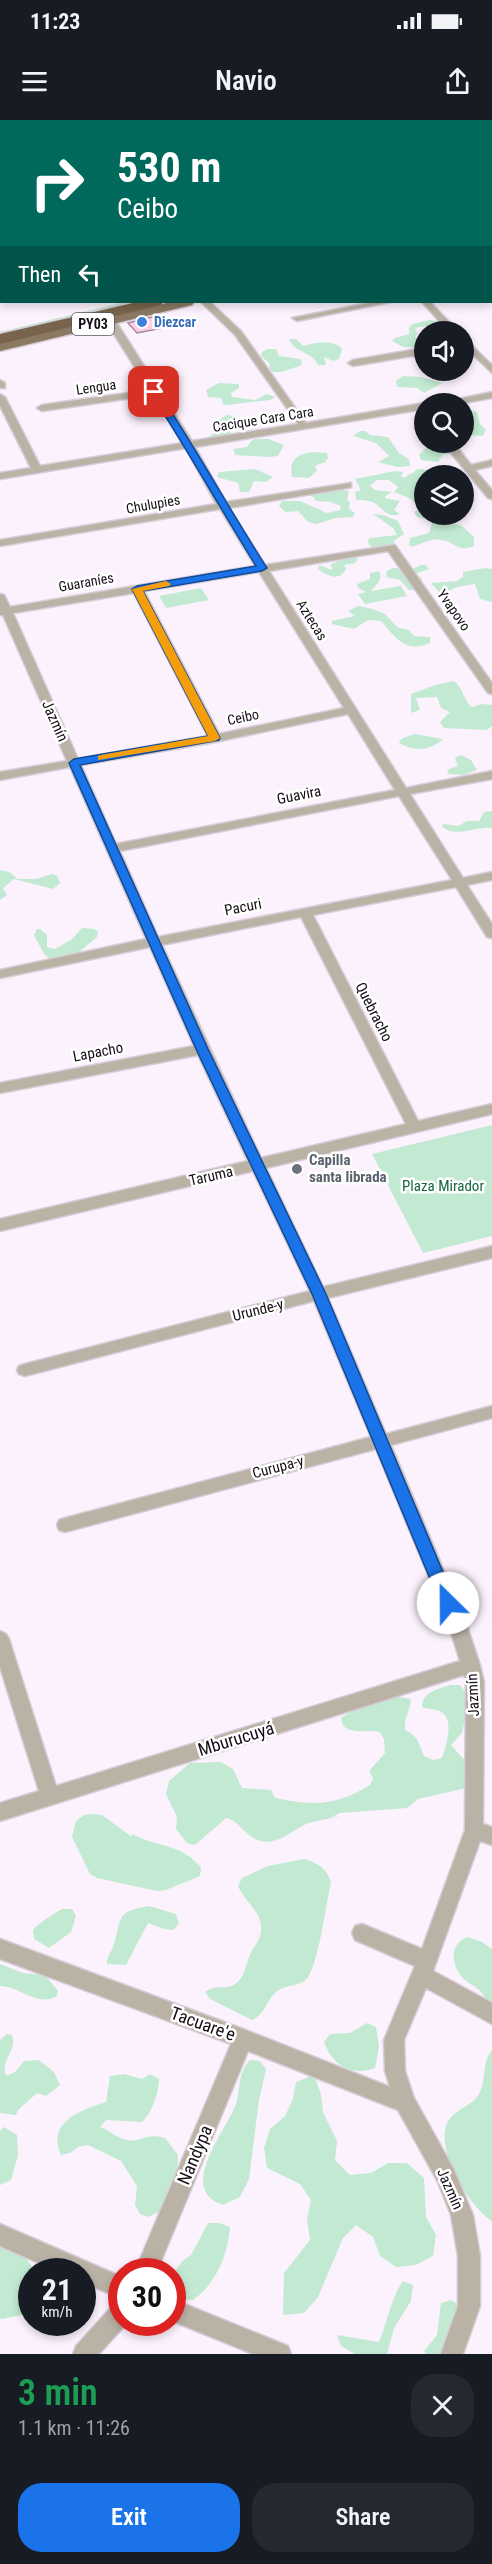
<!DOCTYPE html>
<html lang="en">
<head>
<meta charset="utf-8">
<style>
  :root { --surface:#171b24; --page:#242831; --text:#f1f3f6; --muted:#9ea1a6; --accent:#1a73e8 }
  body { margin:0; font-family:"Roboto Condensed",sans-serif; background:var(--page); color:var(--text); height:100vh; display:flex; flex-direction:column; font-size:22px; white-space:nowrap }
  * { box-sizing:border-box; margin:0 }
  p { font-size:20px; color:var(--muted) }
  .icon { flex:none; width:33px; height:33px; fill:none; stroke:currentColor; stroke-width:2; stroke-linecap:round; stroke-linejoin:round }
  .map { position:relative; height:2234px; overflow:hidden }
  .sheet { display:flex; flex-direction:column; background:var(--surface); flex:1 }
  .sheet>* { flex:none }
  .guide { position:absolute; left:0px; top:0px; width:492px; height:183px; box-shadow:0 3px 9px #0003; background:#00695c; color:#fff; overflow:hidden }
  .controls { position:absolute; left:414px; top:201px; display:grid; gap:12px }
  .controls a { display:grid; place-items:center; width:60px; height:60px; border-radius:50%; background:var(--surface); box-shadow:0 3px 9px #0003; font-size:30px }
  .speed { position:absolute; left:18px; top:2138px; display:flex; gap:12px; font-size:30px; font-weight:700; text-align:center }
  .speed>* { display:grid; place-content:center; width:78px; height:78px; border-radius:50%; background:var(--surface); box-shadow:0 3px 9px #0003; line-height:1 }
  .speed small { font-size:15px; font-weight:400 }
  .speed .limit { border:9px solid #d22; background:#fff; color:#111 }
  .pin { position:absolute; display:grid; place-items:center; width:51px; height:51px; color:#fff; margin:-26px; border-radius:12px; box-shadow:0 3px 9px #0006 }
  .me { position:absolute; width:66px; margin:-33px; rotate:337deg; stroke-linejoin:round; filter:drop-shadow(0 0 4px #0008) }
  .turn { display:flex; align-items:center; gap:21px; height:126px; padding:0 18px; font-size:27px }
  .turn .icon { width:78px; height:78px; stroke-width:2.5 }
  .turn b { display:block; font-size:42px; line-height:51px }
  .then { display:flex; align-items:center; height:57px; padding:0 18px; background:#0003; gap:12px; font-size:22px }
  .round { display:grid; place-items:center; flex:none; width:63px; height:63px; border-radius:24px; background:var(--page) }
  .headline { display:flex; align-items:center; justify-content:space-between; height:102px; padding:0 18px }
  h1 { font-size:36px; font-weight:600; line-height:45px; color:#1e9e55 }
  .cta { display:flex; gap:12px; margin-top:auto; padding:12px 18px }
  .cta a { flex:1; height:69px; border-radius:24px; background:var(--accent); color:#fff; font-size:24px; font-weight:600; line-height:69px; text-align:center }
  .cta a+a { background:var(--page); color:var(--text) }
  .status { display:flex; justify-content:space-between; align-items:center; height:42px; padding:0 30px; background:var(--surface); direction:ltr }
  .status svg { height:16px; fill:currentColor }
  header { display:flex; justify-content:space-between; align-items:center; height:78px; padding:0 18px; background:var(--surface); font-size:27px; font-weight:600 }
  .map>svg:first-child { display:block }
  .green { fill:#c2ead2 }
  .building { fill:#fecee9; stroke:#a88a9b; stroke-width:1.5 }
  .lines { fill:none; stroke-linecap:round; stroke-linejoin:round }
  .street-casing { stroke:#d7cdd8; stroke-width:3 }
  .secondary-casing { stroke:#d7cdd8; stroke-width:3 }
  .primary-casing { stroke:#d7cdd8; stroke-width:3 }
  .highway-casing { stroke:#d7cdd8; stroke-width:3 }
  .street { fill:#bbb2a6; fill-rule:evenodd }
  .secondary { fill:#9f907f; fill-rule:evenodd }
  .primary { fill:#8a7863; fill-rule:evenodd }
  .highway { fill:#78644c; fill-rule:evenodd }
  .route { fill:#1a73e8; stroke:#114b97; stroke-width:1.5 }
  .slow { fill:#f59e0b }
  .shop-dot { fill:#3f7fe0; stroke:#fff; stroke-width:2 }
  .worship-dot { fill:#6b7280; stroke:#fff; stroke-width:2 }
  .labels { text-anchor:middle; stroke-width:5; stroke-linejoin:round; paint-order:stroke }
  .far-shop-label { font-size:14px; font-weight:bold; fill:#366cbe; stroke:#fff; text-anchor:start }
  .shield { fill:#fff; stroke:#5b565c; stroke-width:1.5 }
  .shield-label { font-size:14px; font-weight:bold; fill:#150d16 }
  .far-street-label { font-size:14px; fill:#150d16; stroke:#fff }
  .street-label { font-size:15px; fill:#150d16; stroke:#fff }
  .worship-label { font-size:15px; font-weight:bold; fill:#5b616d; stroke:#fff; text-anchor:start }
  .park-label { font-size:15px; fill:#156341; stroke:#fff }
  .near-street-label { font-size:18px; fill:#150d16; stroke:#fff }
</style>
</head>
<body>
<div class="status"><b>11:23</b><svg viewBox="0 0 49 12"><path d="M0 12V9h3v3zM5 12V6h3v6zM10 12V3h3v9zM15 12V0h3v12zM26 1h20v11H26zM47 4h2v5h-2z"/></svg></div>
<header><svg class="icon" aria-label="menu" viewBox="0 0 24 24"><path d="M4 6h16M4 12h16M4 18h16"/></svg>Navio<svg class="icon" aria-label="share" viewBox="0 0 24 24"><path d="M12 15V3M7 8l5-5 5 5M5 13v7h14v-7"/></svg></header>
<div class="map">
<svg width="492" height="2234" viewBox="0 0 492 2234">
  <rect width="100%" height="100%" fill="#fcf2fd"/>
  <!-- green -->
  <path class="green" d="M124 182H143L0 216V212Z
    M430 200 442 202 448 211H439L434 206 418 207 415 210 418 213 415 217 419 222 424 223 423 228 403 227 392 221 395 218 409 214V208L412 204Z
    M289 219H296L303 226C315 223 334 219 342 229L339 239 333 241 324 237 326 245H318C312 231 294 233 289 219Z
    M267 229H276L279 236 301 239 302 245 282 252H273L269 248 270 244 261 236 262 232Z
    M403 256 421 257 442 263 424 273 417 268 397 267 396 261Z
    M219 263 239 264V268L231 273 232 277 255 280 267 274 276 277 270 280 226 285 223 284 221 278 208 277 206 270Z
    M473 291 477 292 480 304 486 310 483 316 469 315 464 310V304L471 299 465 293Z
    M227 295 236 296 243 302 242 304 231 307 230 315 210 319 207 318 218 311 216 305 220 299Z
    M360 311H365L370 315 388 317 399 333 409 339 410 346 397 347 378 342 389 336 376 323 353 316Z
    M255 319H269L284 325 278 336 269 337 235 335 233 329 247 327 251 321Z
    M431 323 457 324 461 332 442 335 438 342 421 340 419 335Z
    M314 332 327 333 328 338 325 342 315 346 317 351 309 358 292 357C289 339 297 334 314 332Z
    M255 349 273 357 266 362 254 361 249 372H240L238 363 217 357 219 352Z
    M418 349 427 350 433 353V355L424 356V371L421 375 424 378V394L437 395C445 413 448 400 462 406L474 417V426C458 433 455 422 442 420 430 418 422 424 412 427L409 425 410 418 429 413 432 403 426 399 417 397 414 392 423 387 409 378 394 372 398 367 389 360H377L370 366 375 370 392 372 385 376V378L400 381 394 390 400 394C388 398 385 391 377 385 371 380 363 380 356 380L355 372 361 370 355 359 395 351 403 352 401 356 404 358Z
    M337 369 349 371 347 380 350 382 349 389 355 393 353 397 335 398 317 404 308 402 298 391 285 392 279 386 282 381H300L327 393 340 390 341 386 330 382 316 381 313 377 306 373 312 370 326 372Z
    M373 394 383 395 398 401 404 414 395 420 393 425 372 427 369 425 368 420 370 418 397 415 393 408Z
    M350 437 358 439 355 443 344 445 346 449C339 462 327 456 318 449L319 445 332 450 331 444Z
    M421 445H426L429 449 415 454 422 458 421 466 417 470H409L400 460 386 457 387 451 393 448 412 449Z
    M485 448 492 449V482L480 479 475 464 457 467 444 474 440 473 431 463 457 461 463 457V452Z
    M379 451C384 460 375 465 371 471L401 466 407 476 365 484 358 474 366 472 358 468 357 464 370 459V453Z
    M201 468 209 480 166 488 159 476Z
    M358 486 373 489 385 494 397 507 409 510 414 516 430 517V523C406 534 395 517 381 501L368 500 354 509 332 504V501L355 496 348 491Z
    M453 561C464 567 462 579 472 587L481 584 492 585V606L487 610 444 608 440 602 450 592 441 588 437 577 416 578 420 590 411 593V574L435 565Z
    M414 614 443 619C430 631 415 632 399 623L401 619Z
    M461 635 471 640 477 650 463 655 447 654 449 649 458 646 455 638Z
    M492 691V708C473 706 457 719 441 706L444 704 458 706 467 701H479L484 692Z
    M0 750 9 752 18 759H36L52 754 57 756 60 763 53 769 14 759 3 768 7 775 0 780Z
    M82 808 94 809 98 812 97 817 79 832 53 841 44 834 34 815 37 809H40L47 815V827L55 829 71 820Z
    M492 1005V1116L423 1133 372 1034Z
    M450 1565H460L470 1577 462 1613 451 1625 469 1645 471 1667 418 1679 407 1688 340 1693 332 1697 342 1696C331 1698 320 1700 309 1703 292 1709 281 1725 261 1721 246 1718 239 1700 226 1698L195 1725 187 1723 176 1709 177 1697 166 1674 169 1661 190 1643 221 1642 233 1649 242 1668 271 1670 275 1678C313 1686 336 1686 370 1665L373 1658 369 1651 385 1633 384 1619 380 1612C365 1609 356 1615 343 1606L341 1598 362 1585 393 1576 411 1579C410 1591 404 1598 405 1610 418 1616 419 1623 424 1636L433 1640 442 1638C446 1626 455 1600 441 1592 436 1589 428 1589 422 1587 422 1572 438 1569 450 1565Z
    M94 1694 102 1695 132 1717V1714C156 1727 184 1724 201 1748L200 1756 166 1770 157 1771 97 1758 90 1754 72 1717 76 1701 84 1695Z
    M304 1739C317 1742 327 1749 331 1762 326 1785 319 1840 308 1857 301 1868 285 1863 275 1873 266 1882 265 1894 252 1900L210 1879 205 1872C217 1863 226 1871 235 1864 245 1858 245 1845 250 1835 252 1830 256 1825 259 1819 268 1795 246 1785 238 1766L242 1758 268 1746Z
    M149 1786 176 1794 179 1803 173 1810 164 1809 148 1803 126 1845 107 1844C107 1836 110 1834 113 1827 123 1799 113 1792 149 1786Z
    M62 1789H72L76 1796 71 1812 49 1828 34 1819 33 1810C39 1803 53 1794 62 1789Z
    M467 1817 482 1822 492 1829V1890C488 1883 484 1874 478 1869 475 1866 470 1864 466 1861 452 1849 447 1825 467 1817Z
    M0 1844 23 1853 45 1855 58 1871 57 1876C38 1888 19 1866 0 1866Z
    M367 1903 376 1907 379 1926 375 1948C352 1957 332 1945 324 1922L330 1914 350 1913Z
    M7 1914 12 1915C18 1930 0 1940 6 1956L15 1952 24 1941 39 1940 54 1952 60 1965 46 1976 37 1973 18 1990 16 1995 0 1993V1920Z
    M492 1930V2101C469 2087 429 2023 451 1997 458 1989 474 1984 479 1974 487 1959 481 1943 492 1930Z
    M250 1940 260 1941 266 1949 259 1980 249 2059 240 2077 223 2085C175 2070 228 2008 236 1984 241 1968 237 1954 250 1940Z
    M124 1954 142 1959 150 1954 159 1959C159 1972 152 1993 142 2002L106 2000 100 2007C109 2010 117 2018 127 2020 141 2023 145 2012 165 2018L178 2035 177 2053 169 2087 148 2097 140 2094 135 2085 137 2066 121 2041 88 2025 78 2027 70 2033 61 2035C46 2002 81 1990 106 1982L110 1956Z
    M314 1955 321 1974 323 1992 337 2021 335 2040 350 2055 371 2053 388 2043H407L424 2058 426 2097 436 2115 433 2136 416 2145 396 2147 380 2136 373 2117 356 2105 343 2118 318 2177 304 2193 283 2195 284 2153 310 2120 307 2099 311 2080 300 2064 267 2048 264 2028 270 2009 285 1996 293 1979 296 1962Z
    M4 2007 17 2015 18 2035 11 2060 0 2065V2011Z
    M208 2103H219L230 2107C228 2135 216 2164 193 2180H183L177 2172 176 2150 182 2141 191 2135Z
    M0 2128 20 2130 33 2148 49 2151H32L31 2189 22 2195 2 2199 0 2198Z
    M403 2161 413 2165 411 2181 394 2208 387 2234H355L341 2226 337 2215 379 2222C386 2205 393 2173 403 2161Z
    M451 2180 460 2186 449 2234H426L424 2231 437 2215 441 2183Z"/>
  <!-- building -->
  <path class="building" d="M152 197 163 208 137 213 128 203Z"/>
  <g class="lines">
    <defs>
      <path id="street" d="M490 164H492V170H490Z
        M201 182H210L241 211 306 303 424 283 426 284 424 289 195 327 226 382 351 363V367L347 368 229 388 265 445 395 425 492 563V574L488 573 388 431 269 451 406 668 492 651V659L410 674 463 758 492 752V760L467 765 492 804V818L487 817 456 767 313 795 418 1001 492 984V994L266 1048 323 1167 492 1126V1138L328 1178 386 1314 492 1286V1298L391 1325 466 1503 480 1545 484 1562 483 1704 492 1707V1725L480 1721 433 1851 492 1883V1904L426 1868 404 1920 405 1951 414 1978 453 2048 473 2095 480 2136V2186L463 2234H441L458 2186V2136L451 2095 438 2062 398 1990 248 1931 157 2151H135L231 1924 0 1839V1819L243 1909 390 1967 385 1951 384 1920 415 1846 355 1820 352 1813 355 1806 362 1804 422 1829 465 1710 466 1562 464 1555 0 1701V1683L39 1671 0 1547V1511L6 1514 9 1519 56 1666 460 1541 448 1503 376 1329 65 1412 59 1410 57 1405 59 1400 65 1398 371 1317 314 1181 25 1256 19 1254 17 1250 19 1246 25 1244 310 1171 253 1051 0 1111V1099L248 1041 198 935 0 973V963L194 926 150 827 0 858V850L146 819 70 647 0 660V652L67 641 3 495H0V474L4 475 10 487 255 446 220 389 0 426V420L216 384 186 328 0 359V353L31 348 0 286V274L5 277 40 346 183 323 153 275 42 291 37 288 42 285 149 270 105 200 110 197 115 200 192 321 298 304 235 215ZM259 452 344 588 219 614 144 471ZM134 473 208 616 78 639 13 493ZM348 594 395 670 116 724 81 645 215 622ZM399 676 452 760 158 817 120 731ZM301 797 406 1004 261 1038 162 825Z
        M374 182H390L297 201 292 198Z
        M422 182H430L459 212H449Z
        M464 218 492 245V253L464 226Z
        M424 228V234L353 246 348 243 353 240Z
        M0 260 5 263V268H0Z
        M492 272V278L459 284H435Z
        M442 322H453L471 345 492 340V346L475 350 492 370V379L488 378Z
        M0 2104 122 2157V2179L82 2162V2151H57L0 2126Z
        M172 2179 288 2226 291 2234H253L172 2201Z
        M122 2181V2202H128L99 2234H73L76 2226 114 2184Z"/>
      <path id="secondary" d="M420 0H435L436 2H421Z
        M490 10H492V16H490Z"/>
      <path id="primary" d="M490 83H492L490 92Z
        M490 106H492V114H490Z
        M171 182H194L192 185 0 231V223Z"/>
      <path id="highway" d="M490 90H492V98H490Z
        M137 182H163L161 185 0 224V214Z"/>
    </defs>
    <!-- street casing -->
    <use href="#street" class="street-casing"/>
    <!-- secondary casing -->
    <use href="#secondary" class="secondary-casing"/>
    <!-- primary casing -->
    <use href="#primary" class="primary-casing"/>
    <!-- highway casing -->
    <use href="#highway" class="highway-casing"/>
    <!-- street -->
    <use href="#street" class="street"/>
    <!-- secondary -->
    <use href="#secondary" class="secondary"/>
    <!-- primary -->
    <use href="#primary" class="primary"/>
    <!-- highway -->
    <use href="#highway" class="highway"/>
  </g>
  <!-- route -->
  <path class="route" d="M151 270H157C196 328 229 389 267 448L262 451 143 471 220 618 219 620 80 645 208 929 326 1174 456 1483 454 1488 448 1490 443 1488 440 1483 312 1174 196 929 69 643 74 639 208 616 132 469 137 466 256 446C220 388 187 329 150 272Z"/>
  <!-- slow -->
  <path class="slow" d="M166 461 171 464 169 466 143 471 220 618 215 621 98 640V636L101 635 208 616 132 469Z"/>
  <!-- markers -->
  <circle class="shop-dot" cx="142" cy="202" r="6"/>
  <circle class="worship-dot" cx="297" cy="1049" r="6"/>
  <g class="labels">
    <!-- far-shop labels -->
    <g class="far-shop-label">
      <text x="154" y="207">Diezcar</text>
    </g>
    <!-- shield labels -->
    <rect class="shield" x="72" y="193" width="42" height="22" rx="4.5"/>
    <g class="shield-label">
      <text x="93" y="209">PY03</text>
    </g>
    <!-- far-street labels -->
    <g class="far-street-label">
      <text transform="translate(96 267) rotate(-8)" y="5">Lengua</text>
      <text transform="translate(263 299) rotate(-9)" y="5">Cacique Cara Cara</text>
      <text transform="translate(153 384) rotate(-10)" y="5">Chulupies</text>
      <text transform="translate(86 462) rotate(-10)" y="5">Guaraníes</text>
      <text transform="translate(454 490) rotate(55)" y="5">Yvapovo</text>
      <text transform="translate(312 500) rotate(58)" y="5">Aztecas</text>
      <text transform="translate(243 597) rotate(-12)" y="5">Ceibo</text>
    </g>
    <!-- street labels -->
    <g class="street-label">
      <text transform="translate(55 601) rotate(66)" y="5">Jazmín</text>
      <text transform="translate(299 675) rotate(-11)" y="5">Guavira</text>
      <text transform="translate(243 787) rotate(-11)" y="5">Pacuri</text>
      <text transform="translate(374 892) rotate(63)" y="5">Quebracho</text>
      <text transform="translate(98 932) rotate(-11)" y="5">Lapacho</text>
      <text transform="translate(211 1056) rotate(-13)" y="5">Taruma</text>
      <text transform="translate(258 1190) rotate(-14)" y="5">Urunde-y</text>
      <text transform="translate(278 1347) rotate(-15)" y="5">Curupa-y</text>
      <text transform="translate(473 1575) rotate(-93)" y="5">Jazmín</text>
      <text transform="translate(450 2069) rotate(66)" y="5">Jazmín</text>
    </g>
    <!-- worship labels -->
    <g class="worship-label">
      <text x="309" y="1045">Capilla<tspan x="309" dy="17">santa librada</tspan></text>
    </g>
    <!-- park labels -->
    <g class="park-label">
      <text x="443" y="1071">Plaza Mirador</text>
    </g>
    <!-- near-street labels -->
    <g class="near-street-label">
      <text transform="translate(236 1619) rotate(-17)" y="6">Mburucuyá</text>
      <text transform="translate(203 1904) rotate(20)" y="6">Tacuare'e</text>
      <text transform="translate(195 2035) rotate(-67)" y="6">Nandypa</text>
    </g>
  </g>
</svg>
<div class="controls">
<a><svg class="icon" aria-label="sound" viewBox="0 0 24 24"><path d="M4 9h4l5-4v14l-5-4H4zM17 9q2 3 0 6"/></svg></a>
<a><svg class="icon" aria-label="search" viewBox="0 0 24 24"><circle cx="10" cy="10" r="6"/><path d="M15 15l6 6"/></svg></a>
<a><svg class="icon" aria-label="layers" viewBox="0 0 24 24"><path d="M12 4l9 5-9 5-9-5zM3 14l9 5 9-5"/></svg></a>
</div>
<div class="speed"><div>21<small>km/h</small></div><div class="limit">30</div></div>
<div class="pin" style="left:154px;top:272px;background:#d93025"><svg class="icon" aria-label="arrive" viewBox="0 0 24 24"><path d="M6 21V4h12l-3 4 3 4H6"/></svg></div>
<svg class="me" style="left:448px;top:1483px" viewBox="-20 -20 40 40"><circle r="19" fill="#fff"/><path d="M0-13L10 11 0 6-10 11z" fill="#1a73e8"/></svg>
<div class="guide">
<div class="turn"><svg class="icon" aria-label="right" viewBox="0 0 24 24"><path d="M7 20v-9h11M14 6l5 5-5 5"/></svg><div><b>530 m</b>Ceibo</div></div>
<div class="then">Then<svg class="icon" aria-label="left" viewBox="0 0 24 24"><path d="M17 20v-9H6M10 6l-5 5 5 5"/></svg></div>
</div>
</div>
<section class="sheet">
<div class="headline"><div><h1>3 min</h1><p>1.1 km · 11:26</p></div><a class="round"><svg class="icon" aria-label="close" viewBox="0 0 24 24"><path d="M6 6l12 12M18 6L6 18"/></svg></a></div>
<div class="cta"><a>Exit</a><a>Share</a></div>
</section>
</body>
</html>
